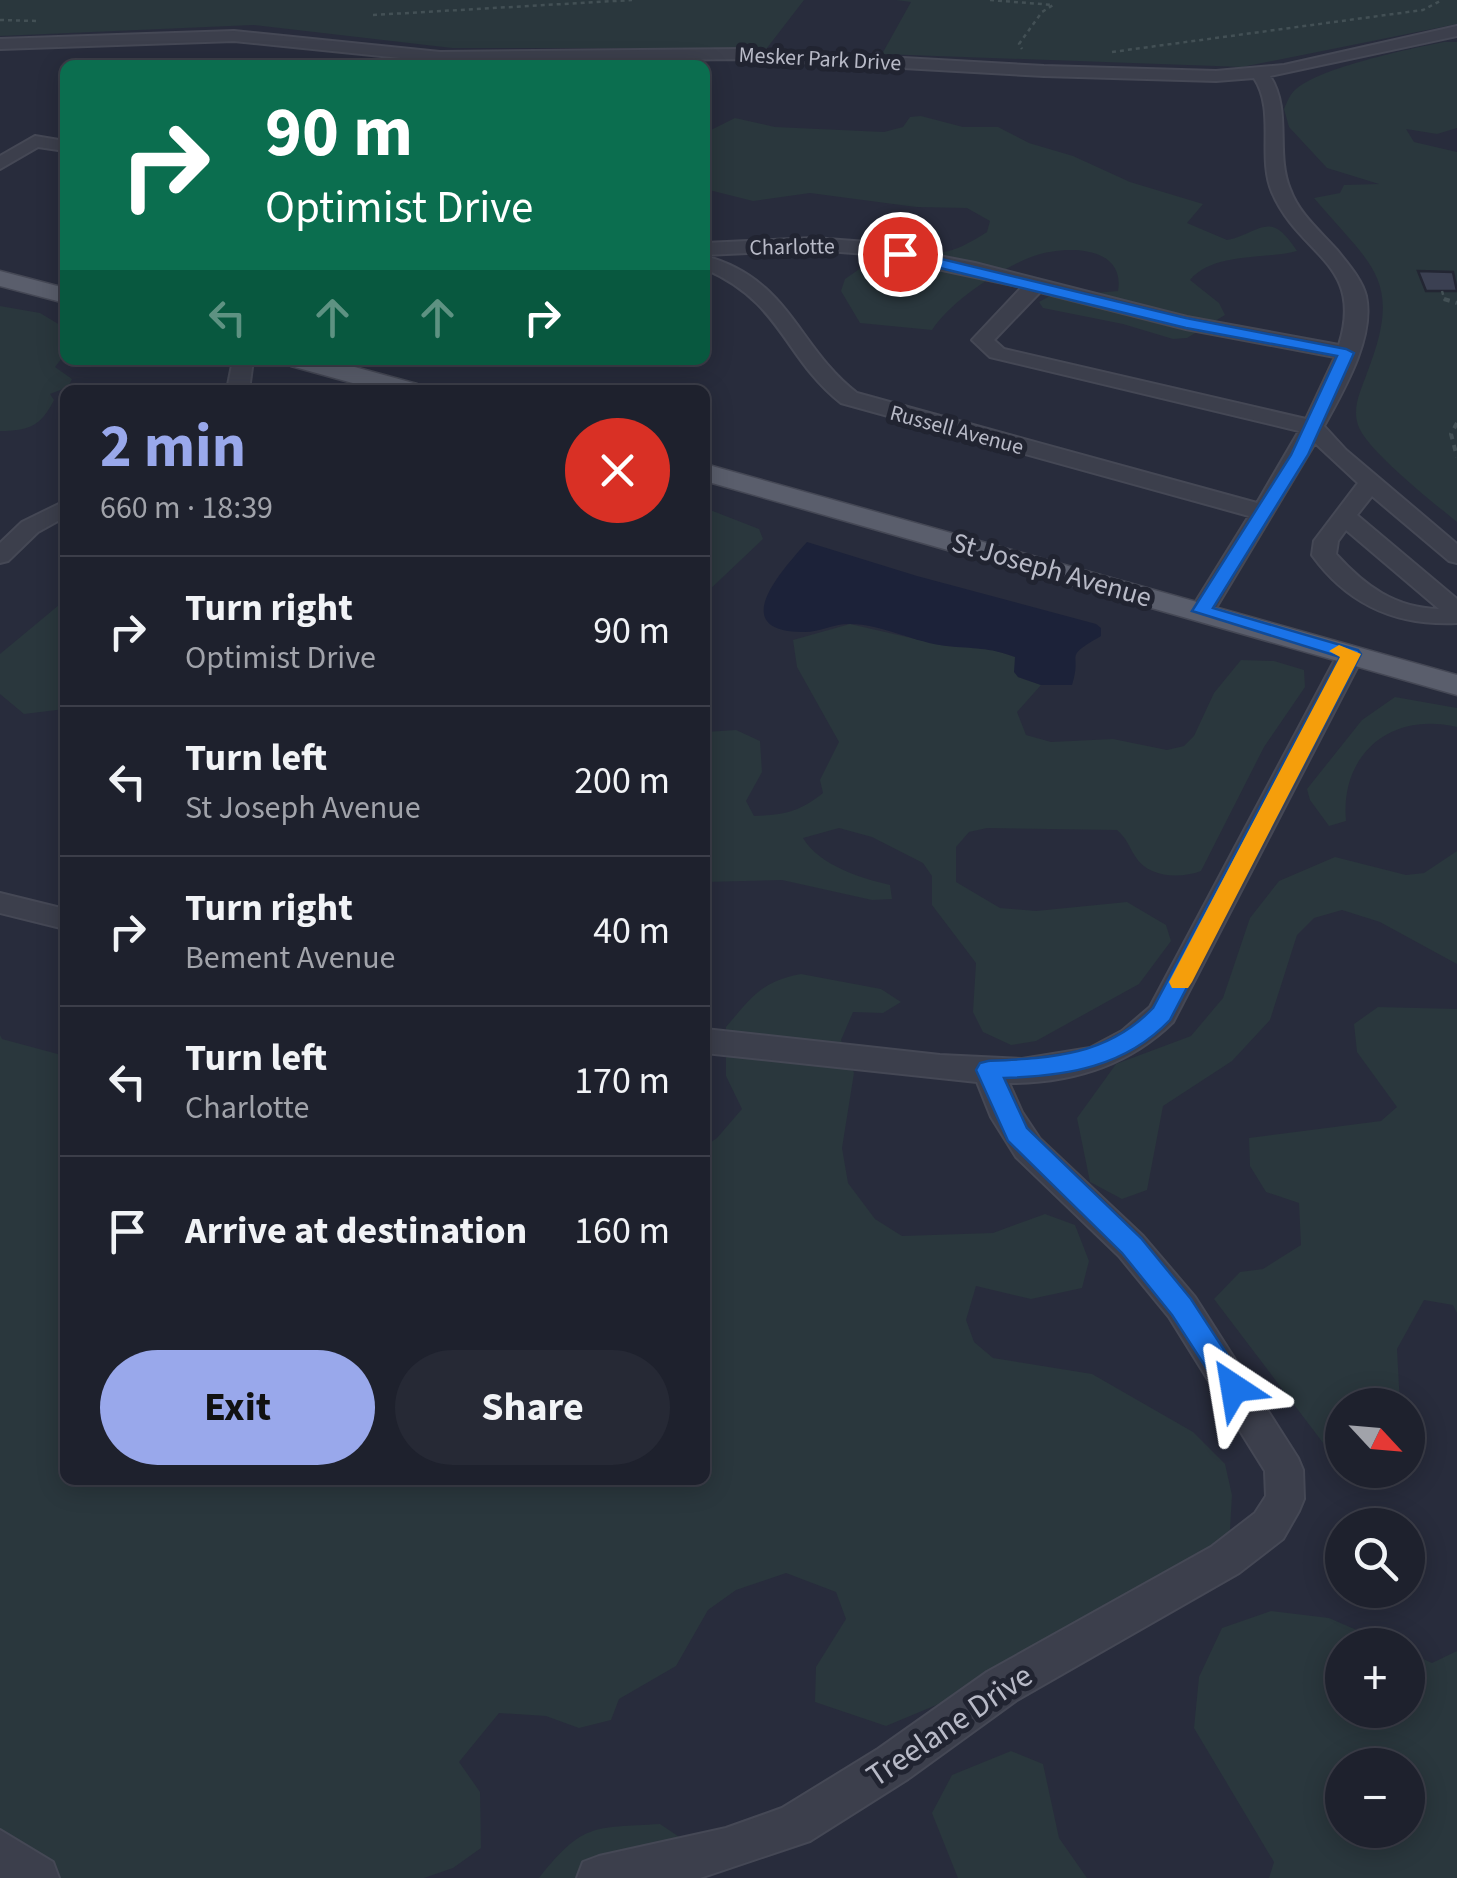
<!DOCTYPE html>
<html lang="en">
<head>
<meta charset="utf-8">
<style>
  :root { --surface:#1e212d; --page:#262935; --text:#f1f3f6; --muted:#a1a3aa; --line:#3c3e49; --accent:#99a8eb }
  body { margin:0; font-family:"Source Sans 3",sans-serif; background:var(--page); color:var(--text); height:100vh; display:flex; flex-direction:column; font-size:38px; white-space:nowrap }
  * { box-sizing:border-box; margin:0 }
  p { font-size:32px; color:var(--muted) }
  .icon { flex:none; width:55px; height:55px; fill:none; stroke:currentColor; stroke-width:2; stroke-linecap:round; stroke-linejoin:round }
  .map { position:relative; flex:1; overflow:hidden }
  .drawer { position:absolute; left:60px; top:385px; width:650px; height:1100px; display:flex; flex-direction:column; background:var(--surface); border-radius:15px; box-shadow:0 5px 25px #0003,0 0 0 2px var(--line) }
  .drawer>* { flex:none }
  .guide { position:absolute; left:60px; top:60px; width:650px; height:305px; border-radius:15px; box-shadow:0 5px 25px #0003,0 0 0 2px var(--line); background:#0b6e4f; color:#fff; overflow:hidden }
  .needle { width:65px; rotate:116deg }
  .fabs { position:absolute; left:1325px; top:1388px; display:grid; gap:20px }
  .fabs a { display:grid; place-items:center; width:100px; height:100px; border-radius:50%; background:var(--surface); box-shadow:0 5px 25px #0003,0 0 0 2px var(--line); font-size:50px }
  .pin { position:absolute; display:grid; place-items:center; width:85px; height:85px; color:#fff; margin:-42px; border:5px solid #fff; border-radius:50%; box-shadow:0 2px 10px #0007 }
  .me { position:absolute; width:110px; margin:-55px; rotate:327deg; stroke-linejoin:round; filter:drop-shadow(0 0 8px #0008) }
  .turn { display:flex; align-items:center; gap:35px; height:210px; padding:0 40px; font-size:45px }
  .turn .icon { width:130px; height:130px; stroke-width:2.5 }
  .turn b { display:block; font-size:70px; line-height:85px }
  .lanes { display:flex; align-items:center; height:95px; padding:0 40px; background:#0003; justify-content:center; gap:50px; direction:ltr }
  .lanes .off { opacity:.35 }
  .round { display:grid; place-items:center; flex:none; width:105px; height:105px; border-radius:52px; background:var(--page) }
  .head { display:flex; align-items:center; justify-content:space-between; height:170px; padding:0 40px }
  h1 { font-size:60px; font-weight:700; line-height:75px; color:var(--accent) }
  .cta { display:flex; gap:20px; margin-top:auto; padding:20px 40px }
  .cta a { flex:1; height:115px; border-radius:60px; background:var(--accent); color:#111; font-size:40px; font-weight:700; line-height:115px; text-align:center }
  .cta a+a { background:var(--page); color:var(--text) }
  ul { padding:0; list-style:none }
  li { display:flex; align-items:center; gap:30px; height:150px; padding:0 40px; border-top:2px solid var(--line) }
  li div { flex:1 }
  li b { display:block; font-size:38px }
  li em { font-style:normal }
  .map>svg:first-child { display:block }
  .green { fill:#2a373d; fill-rule:evenodd }
  .water { fill:#1c2239 }
  .building { fill:#3b4052; stroke:#232633; stroke-width:2.5 }
  .lines { fill:none; stroke-linecap:round; stroke-linejoin:round }
  .minor-casing { stroke:#454855; stroke-width:4 }
  .major-casing { stroke:#454855; stroke-width:3 }
  .path-far1 { stroke:#435055; stroke-width:2.5; stroke-dasharray:4 4; stroke-linecap:butt }
  .path { stroke:#435055; stroke-width:4; stroke-dasharray:6 6; stroke-linecap:butt }
  .minor { fill:#3c3f4c; fill-rule:evenodd }
  .major { fill:#5a5e6c; fill-rule:evenodd }
  .route { fill:#1a73e8; stroke:#114b97; stroke-width:2.5 }
  .slow { fill:#f59e0b }
  .labels { text-anchor:middle; stroke-width:10; stroke-linejoin:round; paint-order:stroke }
  .far-street-label { font-size:22px; fill:#b8bac7; stroke:#212431 }
  .street-label { font-size:28px; fill:#b8bac7; stroke:#212431 }
  .near-street-label { font-size:32px; fill:#b8bac7; stroke:#212431 }
</style>
</head>
<body>
<div class="map">
<svg width="1457" height="1878" viewBox="0 0 1457 1878">
  <rect width="100%" height="100%" fill="#282c3c"/>
  <!-- green -->
  <path class="green" d="M0 0H804L767 48H452L253 25 0 36Z
    M896 0H1457V24L1242 67 882 54 911 2Z
    M1444 42H1457V128L1437 134 1406 129 1414 142 1457 152V522C1435 504 1366 450 1358 425 1352 407 1361 390 1367 373 1404 279 1372 267 1314 198L1340 193 1344 185 1379 184 1327 168 1289 127 1284 109C1287 102 1290 94 1296 89 1322 67 1409 49 1444 42Z
    M921 116 963 127H998L1029 143 1073 156 1130 182 1203 204 1187 223 1227 240C1261 233 1269 208 1297 251 1263 260 1214 252 1190 280L1219 303 1225 315 1187 338 1173 339 1123 324 1043 308 1039 302 1048 297 1118 291C1126 244 1062 245 1031 257 998 270 951 301 932 330L860 323 841 291 845 279 894 245C941 254 944 259 987 232L990 221 967 208 916 207 810 193 753 201 705 189V133L735 118 775 127 884 132 903 127 910 117Z
    M0 306 40 313 65 328V354L55 367 72 379 68 387 50 394 54 400C41 426 29 431 0 431Z
    M705 508 759 529 763 539 705 594Z
    M65 600V709L24 714 0 694V654Z
    M850 624 946 646 988 648 1015 657 1018 677 1041 685 1017 712 1026 735 1051 742 1113 739 1167 750 1184 746 1194 736 1214 693 1241 660 1274 661 1304 670 1305 687 1264 747 1201 871C1180 879 1148 878 1135 856 1128 845 1128 840 1117 830L987 828 969 832 956 847V882L1000 908 1036 911 1127 902 1166 925 1171 941 1139 984 1036 1041 1011 1045 983 1032 973 1012 976 963 932 905V876L923 863 872 837 839 828 803 838C819 865 860 878 890 885L892 899 872 900 782 880 705 882V732L736 730 760 741 762 772 746 801 754 816C783 815 800 812 823 793L820 780 839 742 797 667 793 640Z
    M1395 697 1457 708V727C1391 711 1340 754 1346 821L1329 826 1310 800 1307 789 1362 720Z
    M1457 851V964L1380 922 1342 910 1314 918 1297 935 1270 1020 1232 1061 1163 1106 1147 1190 1122 1199 1090 1182 1077 1118 1116 1064 1191 1036 1223 998 1250 918 1279 881 1335 857 1406 875 1424 873Z
    M801 974 881 989 901 1002 883 1013 853 1012 841 1040 854 1073 842 1148 848 1183 875 1219 902 1236 993 1233 1045 1214 1075 1225 1089 1261 1082 1288 1031 1299 976 1286 966 1320 974 1342 993 1358 1092 1374 1193 1432 1225 1464 1232 1495 1230 1530 1211 1555 1071 1649 886 1726 815 1702 816 1667 846 1619 836 1592 786 1573 736 1590 708 1610 676 1666 619 1699 611 1720 579 1728 546 1716 499 1713 459 1762 480 1792 481 1848 453 1868 424 1878H0V1035L2 1039 65 1056V1480H705V1146L717 1138 742 1109 726 1076V1027C752 997 760 982 801 974Z
    M1378 1007 1457 1009V1313L1453 1305 1424 1300 1397 1349 1400 1405H1342V1457L1333 1456 1214 1299 1240 1272 1263 1269 1301 1245 1299 1203 1266 1192 1250 1166 1249 1138 1381 1121 1397 1107 1357 1052 1354 1024Z
    M1271 1611 1329 1618 1391 1645H1342V1710H1408V1652L1432 1663 1457 1651V1878H1269L1274 1862 1194 1728 1199 1677 1222 1628ZM1342 1765H1408V1830H1342Z
    M1011 1751 1043 1764 1059 1838 1087 1878H958L932 1813 952 1775Z
    M660 1824 694 1847 703 1878H539C583 1823 592 1828 660 1824Z"/>
  <!-- water -->
  <path class="water" d="M807 542 917 576 1096 624 1101 628V636C1061 659 1083 651 1072 685H1041L1018 677 1014 672 1015 657C988 647 974 649 947 646 915 643 880 623 848 624 833 624 818 633 802 632 725 631 784 568 807 542Z"/>
  <!-- building -->
  <path class="building" d="M1418 271 1453 272 1457 291H1426Z"/>
  <g class="lines">
    <defs>
      <path id="minor" d="M1457 26V36L1270 76C1292 110 1275 153 1290 189 1299 214 1320 231 1337 250 1347 263 1362 279 1366 296 1375 338 1343 391 1324 426L1346 450 1457 544V563L1449 561 1372 496 1357 515 1457 599V623C1396 626 1348 605 1312 555L1314 541 1358 483 1315 443 1211 616H1193L1190 611 1249 516 841 403C783 357 783 303 705 269V256C790 279 797 347 857 393L1257 503 1299 431 990 357 972 340 1022 287 867 254 814 250 705 255V243L814 238 867 242 975 263 1187 317 1339 345C1365 262 1299 256 1272 192 1257 156 1276 111 1254 78L1216 81 1044 76 745 59 440 62 234 41 0 49V39L234 31 440 52 745 49 1044 66 1216 71 1284 65ZM1040 292 1186 329 1335 357 1306 419 1004 349 994 340ZM1346 530 1439 609C1395 608 1365 586 1336 554L1338 541Z
        M35 136 65 141V151L38 147 0 169V156Z
        M233 360H253L249 390H227Z
        M65 501V517L38 532 8 561 0 563V543L22 522Z
        M1351 646 1364 654 1173 1022C1128 1066 1072 1083 1009 1083L1022 1112 1040 1139 1143 1236 1195 1297 1298 1458 1303 1470 1304 1499 1299 1511 1283 1539 1239 1573 1017 1700 908 1779 810 1841 700 1878H577L583 1862 599 1856 726 1828 782 1808 878 1749 987 1672 1211 1547 1255 1513 1266 1496 1265 1471 1169 1317 1119 1256 1016 1157 991 1117 977 1082 705 1053V1029L940 1055 1022 1059 1090 1048 1122 1031 1150 1007 1338 654Z
        M0 893 65 909V929L0 913Z
        M0 1830 53 1862 59 1878H0Z"/>
      <path id="major" d="M0 271 65 288V303L0 286Z
        M287 360H329L417 384 421 390H378L291 366Z
        M705 464 1457 675V695L705 481Z"/>
    </defs>
    <!-- minor casing -->
    <use href="#minor" class="minor-casing"/>
    <!-- major casing -->
    <use href="#major" class="major-casing"/>
    <!-- path-far1 -->
    <path class="path-far1" d="M990 0 1053 5 1042 12 1019 44 1022 49
      M373 15 632 0
      M0 20 37 21
      M1112 52 1423 10 1442 0
      M1442 291 1445 301"/>
    <!-- path -->
    <path class="path" d="M1444 299 1457 303
      M1457 423 1451 434 1457 457"/>
    <!-- minor -->
    <use href="#minor" class="minor"/>
    <!-- major -->
    <use href="#major" class="major"/>
  </g>
  <!-- route -->
  <path class="route" d="M900 249 1186 318 1346 349 1354 353 1308 455 1213 608 1358 650 1361 654 1170 1020C1125 1067 1067 1076 1004 1078L1027 1128 1141 1238 1191 1299 1249 1388 1244 1397 1234 1400 1225 1397 1172 1315 1122 1253 1008 1141 976 1070 980 1063 988 1061C1051 1058 1107 1056 1153 1008L1340 657 1192 611 1291 455 1337 356 1186 328 895 257V250Z"/>
  <!-- slow -->
  <path class="slow" d="M1339 645 1361 654 1192 982 1188 988H1172L1169 982 1340 657 1329 651Z"/>
  <g class="labels">
    <!-- far-street labels -->
    <g class="far-street-label">
      <text transform="translate(820 58) rotate(3)" y="8">Mesker Park Drive</text>
      <text transform="translate(792 246) rotate(-1)" y="8">Charlotte</text>
      <text transform="translate(957 429) rotate(15)" y="8">Russell Avenue</text>
    </g>
    <!-- street labels -->
    <g class="street-label">
      <text transform="translate(1052 569) rotate(16)" y="10">St Joseph Avenue</text>
    </g>
    <!-- near-street labels -->
    <g class="near-street-label">
      <text transform="translate(949 1725) rotate(-34)" y="11">Treelane Drive</text>
    </g>
  </g>
</svg>
<div class="fabs">
<a><svg class="needle" viewBox="-14 -14 28 28"><path d="M0-13l5 13h-10z" fill="#e53935"/><path d="M0 13l5-13h-10z" fill="#a1a3aa"/></svg></a>
<a><svg class="icon" aria-label="search" viewBox="0 0 24 24"><circle cx="10" cy="10" r="6"/><path d="M15 15l6 6"/></svg></a>
<a>+</a>
<a>−</a>
</div>
<div class="pin" style="left:900px;top:254px;background:#d93025"><svg class="icon" aria-label="arrive" viewBox="0 0 24 24"><path d="M6 21V4h12l-3 4 3 4H6"/></svg></div>
<svg class="me" style="left:1234px;top:1388px" viewBox="-20 -20 40 40"><path d="M0-17L14 15 0 8-14 15z" fill="#1a73e8" stroke="#fff" stroke-width="4"/></svg>
<div class="guide">
<div class="turn"><svg class="icon" aria-label="right" viewBox="0 0 24 24"><path d="M7 20v-9h11M14 6l5 5-5 5"/></svg><div><b>90 m</b>Optimist Drive</div></div>
<div class="lanes"><svg class="icon off" aria-label="left" viewBox="0 0 24 24"><path d="M17 20v-9H6M10 6l-5 5 5 5"/></svg><svg class="icon off" aria-label="ahead" viewBox="0 0 24 24"><path d="M12 20V5M6 11l6-6 6 6"/></svg><svg class="icon off" aria-label="ahead" viewBox="0 0 24 24"><path d="M12 20V5M6 11l6-6 6 6"/></svg><svg class="icon" aria-label="right" viewBox="0 0 24 24"><path d="M7 20v-9h11M14 6l5 5-5 5"/></svg></div>
</div>
<section class="drawer">
<div class="head"><div><h1>2 min</h1><p>660 m · 18:39</p></div><a class="round" style="background:#d93025;color:#fff"><svg class="icon" aria-label="close" viewBox="0 0 24 24"><path d="M6 6l12 12M18 6L6 18"/></svg></a></div>
<ul>
<li><svg class="icon" aria-label="right" viewBox="0 0 24 24"><path d="M7 20v-9h11M14 6l5 5-5 5"/></svg><div><b>Turn right</b><p>Optimist Drive</p></div><em>90 m</em></li>
<li><svg class="icon" aria-label="left" viewBox="0 0 24 24"><path d="M17 20v-9H6M10 6l-5 5 5 5"/></svg><div><b>Turn left</b><p>St Joseph Avenue</p></div><em>200 m</em></li>
<li><svg class="icon" aria-label="right" viewBox="0 0 24 24"><path d="M7 20v-9h11M14 6l5 5-5 5"/></svg><div><b>Turn right</b><p>Bement Avenue</p></div><em>40 m</em></li>
<li><svg class="icon" aria-label="left" viewBox="0 0 24 24"><path d="M17 20v-9H6M10 6l-5 5 5 5"/></svg><div><b>Turn left</b><p>Charlotte</p></div><em>170 m</em></li>
<li><svg class="icon" aria-label="arrive" viewBox="0 0 24 24"><path d="M6 21V4h12l-3 4 3 4H6"/></svg><div><b>Arrive at destination</b></div><em>160 m</em></li>
</ul>
<div class="cta"><a>Exit</a><a>Share</a></div>
</section>
</div>
</body>
</html>
